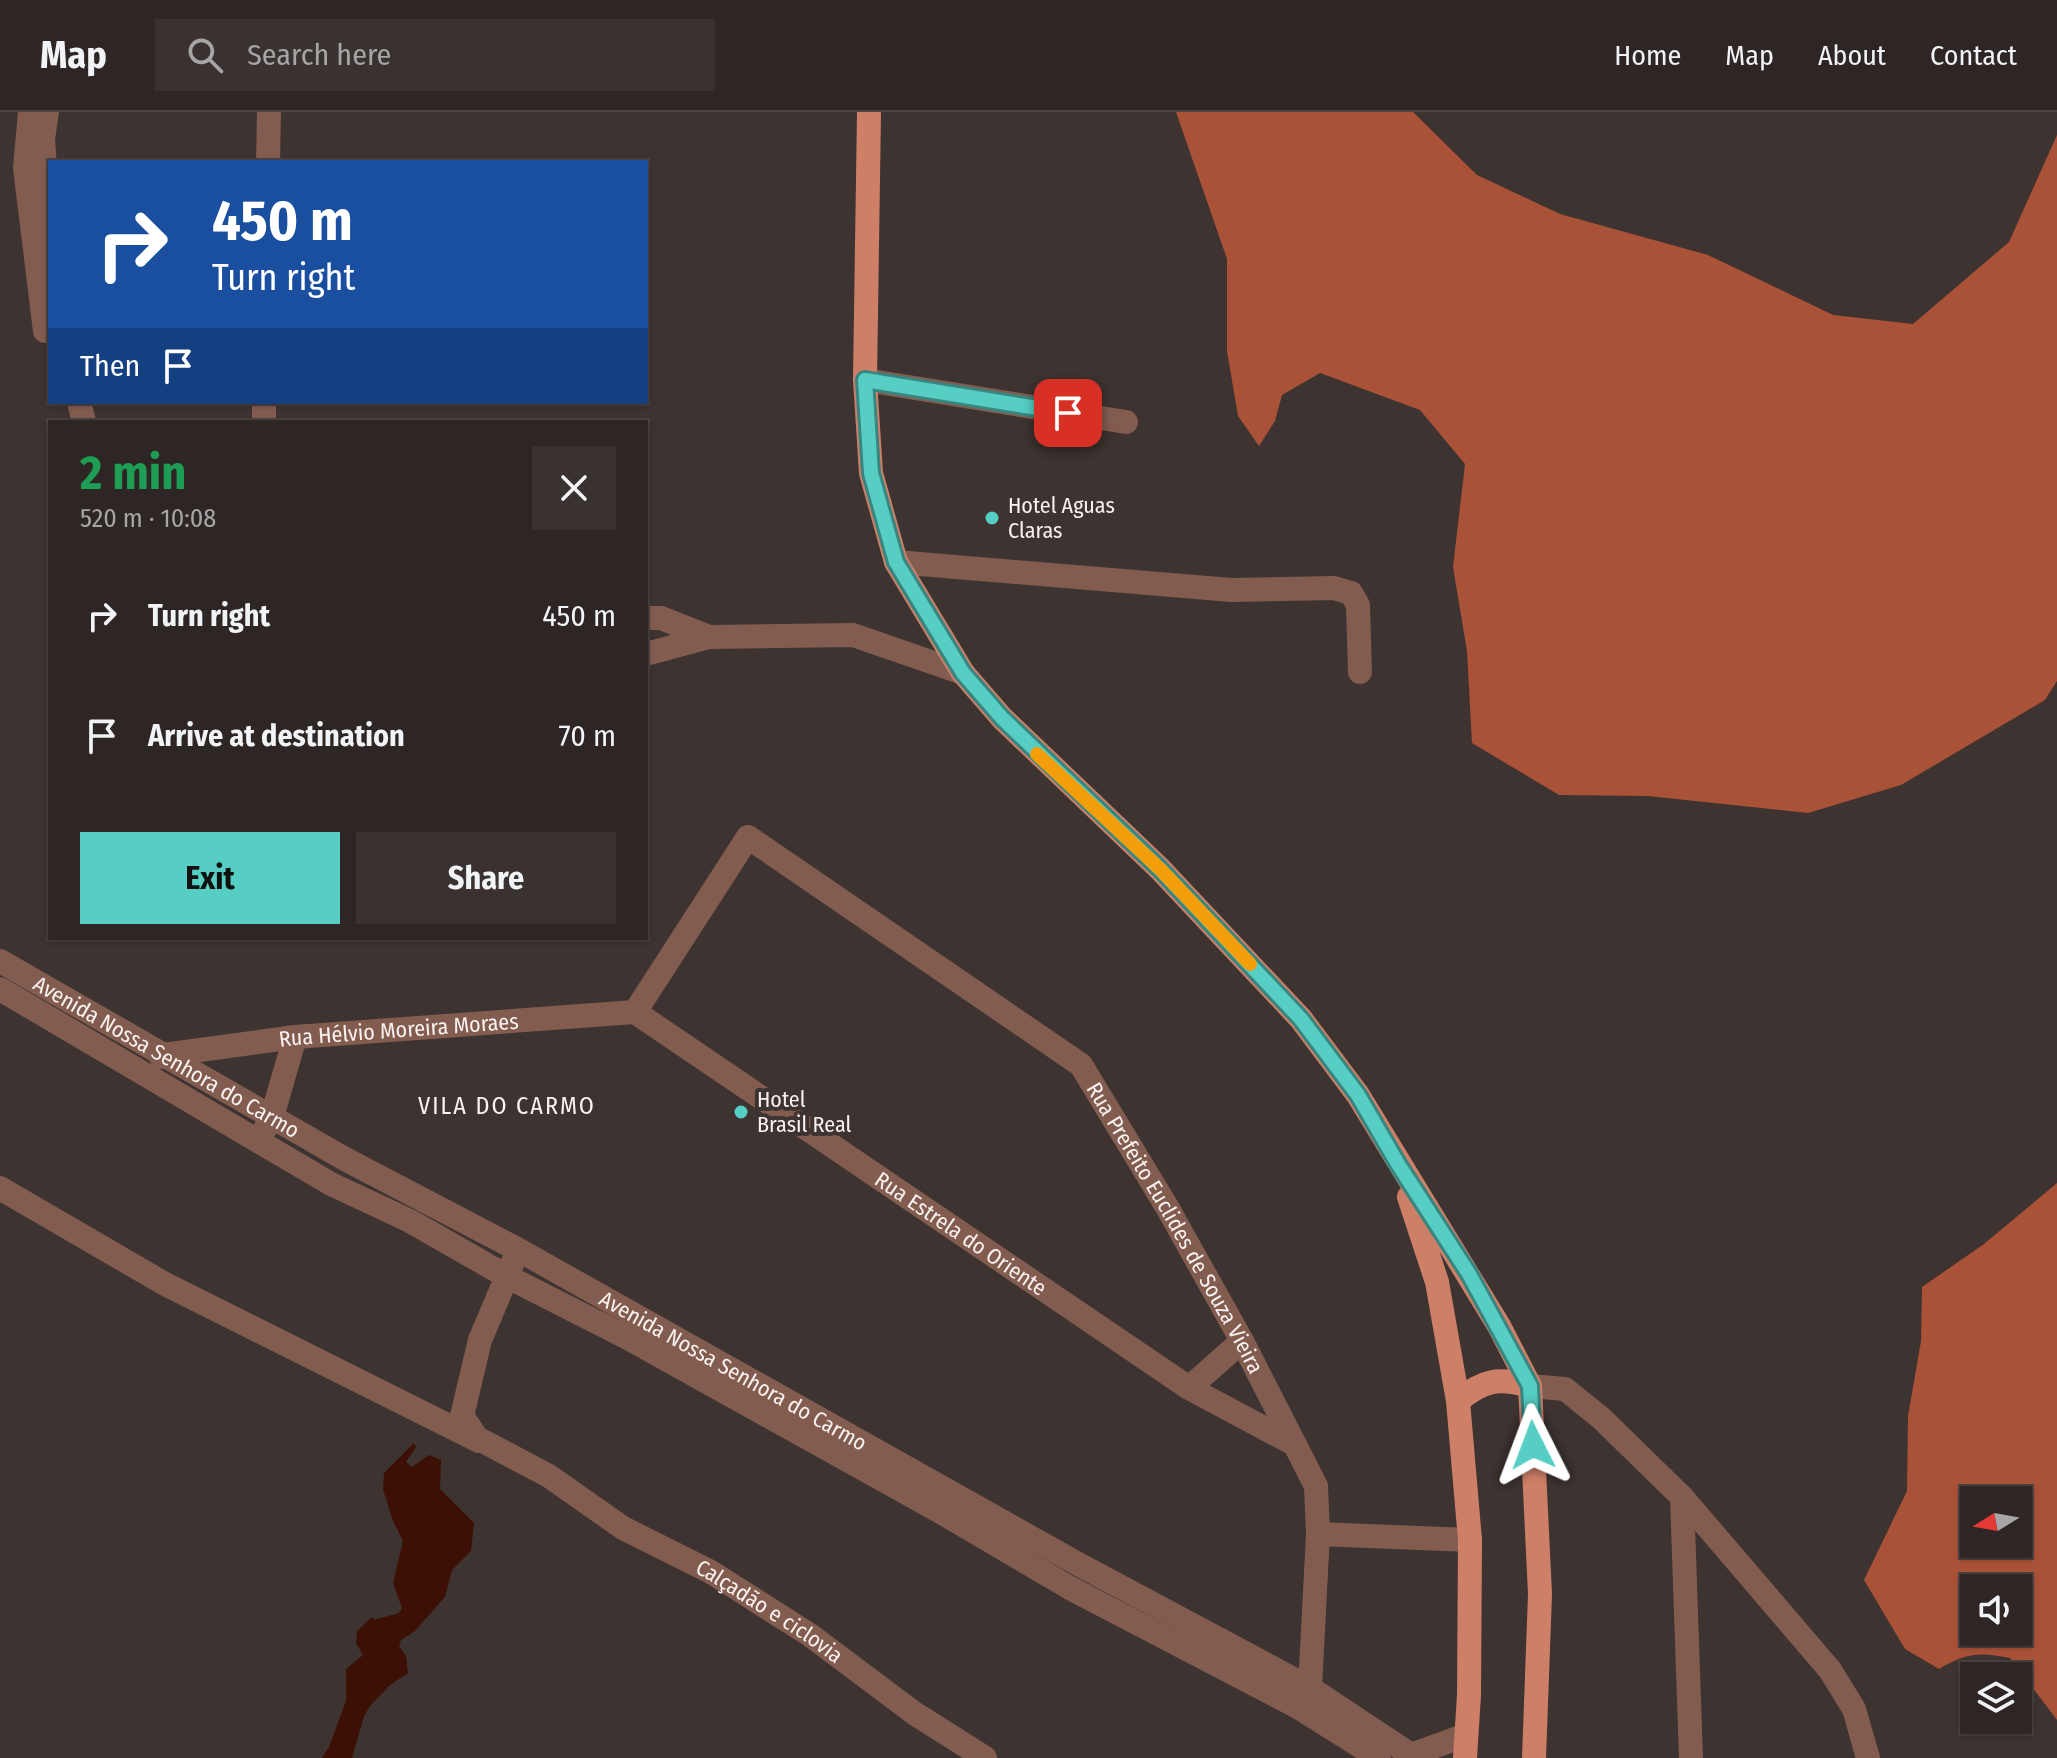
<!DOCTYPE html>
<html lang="en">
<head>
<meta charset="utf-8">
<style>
  :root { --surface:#2e2624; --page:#3a3231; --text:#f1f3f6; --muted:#a7a5a6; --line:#494341; --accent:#56cec3 }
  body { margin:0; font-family:"Fira Sans Condensed",sans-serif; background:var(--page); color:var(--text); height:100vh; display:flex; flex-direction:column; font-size:30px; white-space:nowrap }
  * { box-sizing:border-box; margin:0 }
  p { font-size:26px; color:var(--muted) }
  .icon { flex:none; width:44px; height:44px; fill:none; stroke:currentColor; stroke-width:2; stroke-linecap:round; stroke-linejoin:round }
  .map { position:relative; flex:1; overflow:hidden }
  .sheet { position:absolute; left:48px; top:308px; width:600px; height:520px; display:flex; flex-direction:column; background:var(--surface); border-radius:0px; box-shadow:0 2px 6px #0004,0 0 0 2px var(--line) }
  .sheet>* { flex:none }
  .top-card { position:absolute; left:48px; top:48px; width:600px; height:244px; border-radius:0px; box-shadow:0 2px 6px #0004,0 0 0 2px var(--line); background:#1a4fa0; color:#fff; overflow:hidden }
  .needle { width:52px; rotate:259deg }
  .buttons { position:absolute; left:1960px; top:1374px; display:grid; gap:16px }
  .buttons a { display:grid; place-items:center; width:72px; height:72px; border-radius:0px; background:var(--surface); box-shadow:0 2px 6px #0004,0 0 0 2px var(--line); font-size:40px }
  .pin { position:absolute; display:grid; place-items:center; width:68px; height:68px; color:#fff; margin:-34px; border-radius:16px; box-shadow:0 4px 12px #0006 }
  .me { position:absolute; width:88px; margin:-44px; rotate:357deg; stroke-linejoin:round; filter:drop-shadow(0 0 6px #0008) }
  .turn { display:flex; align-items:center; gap:28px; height:168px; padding:0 32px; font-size:36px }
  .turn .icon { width:104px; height:104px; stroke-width:2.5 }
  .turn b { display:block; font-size:56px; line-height:68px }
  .then { display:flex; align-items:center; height:76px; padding:0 32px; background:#0003; gap:16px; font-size:30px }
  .round { display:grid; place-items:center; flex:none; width:84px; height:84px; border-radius:0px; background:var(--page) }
  .summary { display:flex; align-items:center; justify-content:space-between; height:136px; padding:0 32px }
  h1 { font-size:48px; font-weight:700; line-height:60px; color:#1e9e55 }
  .primary-button { display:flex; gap:16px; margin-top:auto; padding:16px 32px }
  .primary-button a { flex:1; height:92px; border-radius:0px; background:var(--accent); color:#111; font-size:32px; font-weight:700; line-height:92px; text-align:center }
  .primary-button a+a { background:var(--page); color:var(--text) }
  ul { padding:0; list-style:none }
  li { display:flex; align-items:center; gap:24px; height:120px; padding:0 32px }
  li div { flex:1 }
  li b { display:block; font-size:30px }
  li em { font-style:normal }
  header { display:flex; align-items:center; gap:48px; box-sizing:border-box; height:112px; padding:0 40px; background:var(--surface); border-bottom:2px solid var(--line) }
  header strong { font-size:38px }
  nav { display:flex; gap:44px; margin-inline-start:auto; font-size:28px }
  .search { width:560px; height:72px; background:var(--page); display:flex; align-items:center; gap:20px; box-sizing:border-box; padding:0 28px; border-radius:0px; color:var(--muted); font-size:30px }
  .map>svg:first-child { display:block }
  .forest { fill:#aa5238; fill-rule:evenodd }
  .water { fill:#3c1004 }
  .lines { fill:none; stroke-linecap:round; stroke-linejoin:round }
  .minor { stroke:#835c50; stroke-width:24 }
  .major { stroke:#ce7f68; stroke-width:24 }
  .route-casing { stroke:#38867f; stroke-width:20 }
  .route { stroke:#56cec3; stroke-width:14 }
  .slow { stroke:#f59e0b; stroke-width:14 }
  .poi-dot { fill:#56cec3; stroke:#3d3330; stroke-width:3 }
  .labels { text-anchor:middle; stroke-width:8; stroke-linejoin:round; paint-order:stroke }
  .poi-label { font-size:22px; fill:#faf2f0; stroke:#3d3330; text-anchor:start }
  .street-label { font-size:22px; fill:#faf2f0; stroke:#3d3330 }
  .neighbourhood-label { font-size:24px; letter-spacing:2px; fill:#faf2f0; stroke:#3d3330 }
</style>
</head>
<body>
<header>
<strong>Map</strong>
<div class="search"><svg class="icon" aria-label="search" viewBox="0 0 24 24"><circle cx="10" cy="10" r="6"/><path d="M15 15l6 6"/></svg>Search here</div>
<nav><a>Home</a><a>Map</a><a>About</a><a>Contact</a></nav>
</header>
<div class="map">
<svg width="2057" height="1646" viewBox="0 0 2057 1646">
  <rect width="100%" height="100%" fill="#3d3330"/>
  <!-- forest -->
  <path class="forest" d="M1176 0H1413L1477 63 1560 102 1708 143 1833 203 1913 212 2009 130 2057 23V569L2045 588 1901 673 1808 701 1648 684 1559 683 1472 631 1467 539 1453 455 1465 352 1420 298 1320 261 1282 283 1275 309 1259 334 1238 304 1227 239V147Z
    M2057 1071V1608L2010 1546C1979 1540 1967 1541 1939 1557L1905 1537 1864 1468 1907 1379 1908 1304 1921 1229 1922 1175 1984 1132ZM1974 1388H2018V1432H1974ZM1974 1476H2018V1520H1974Z"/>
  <!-- water -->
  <path class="water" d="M414 1331 416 1335 406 1350 412 1355 429 1343 441 1348 440 1377 474 1411 471 1439 452 1458 445 1485 415 1519 401 1528 399 1534 406 1544 408 1561 390 1573 370 1594 364 1604 352 1646H322L329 1635 346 1589V1557L363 1543 356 1531 357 1519 372 1505 374 1508 399 1501 402 1496 393 1471 403 1429 393 1409 383 1377 384 1361Z"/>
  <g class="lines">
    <!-- minor -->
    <g class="minor">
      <path d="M30 0 25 56 45 219"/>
      <path d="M47 0 43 27 50 128"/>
      <path d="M268 50 269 0"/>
      <path d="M865 268 1126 310"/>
      <path d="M79 290 84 310"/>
      <path d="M264 310V290"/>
      <path d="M896 450 1231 478 1334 476 1351 481 1358 493 1360 560"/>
      <path d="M646 506H661L709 525 853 523 963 561"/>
      <path d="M646 542 709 525"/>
      <path id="s1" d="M0 849 345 1047 517 1137 1078 1452 1310 1576 1411 1643 1466 1623"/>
      <path d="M0 877 331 1072 410 1109 508 1165 628 1226 939 1399 1070 1476 1298 1595 1379 1646"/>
      <path id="s2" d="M635 900 748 725 1081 953 1167 1095 1242 1229 1316 1374 1318 1422 1310 1576 1303 1587"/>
      <path id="s3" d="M635 900 1189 1276 1292 1331"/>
      <path id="s4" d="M161 945 163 943 295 925 635 900"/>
      <path d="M265 1017 272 1005 295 925"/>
      <path d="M0 1076 165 1172 479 1329"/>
      <path id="s5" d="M513 1150 480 1228 462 1304 477 1326 549 1364 623 1416 711 1460 810 1523 914 1601 985 1646"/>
      <path d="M1530 1274 1565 1277 1601 1306 1682 1385 1830 1558 1854 1597 1868 1646"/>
      <path d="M1189 1276 1242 1229"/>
      <path d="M1682 1385 1691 1646"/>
      <path d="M1318 1422 1470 1428"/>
    </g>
    <!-- major -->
    <path class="major" d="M869 0 865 268 871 361 896 450 963 561 1002 606 1160 757 1301 907 1358 983 1499 1214 1530 1274 1540 1482 1534 1646
      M1409 1085 1437 1170 1458 1289 1470 1428 1469 1583 1465 1646
      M1458 1289C1483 1268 1498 1265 1530 1274"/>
  </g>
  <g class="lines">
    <defs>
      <path id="route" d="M1068 301 865 268 871 361 896 450 963 561 1002 606 1160 757 1301 907 1358 983 1398 1052 1469 1162 1530 1274 1533 1333"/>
    </defs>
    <!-- route casing -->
    <use href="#route" class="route-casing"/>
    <!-- route -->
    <use href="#route" class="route"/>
    <!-- slow -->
    <path class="slow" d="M1037 642 1160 757 1250 852"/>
  </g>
  <!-- markers -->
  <g class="poi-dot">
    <circle cx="992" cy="406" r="8"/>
    <circle cx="741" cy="1000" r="8"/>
  </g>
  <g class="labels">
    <!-- poi labels -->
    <g class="poi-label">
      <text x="1008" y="401">Hotel Aguas<tspan x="1008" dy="25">Claras</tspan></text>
      <text x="757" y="995">Hotel<tspan x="757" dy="25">Brasil Real</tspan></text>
    </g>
    <!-- street labels -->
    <g class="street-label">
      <text dy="8" stroke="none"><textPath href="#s4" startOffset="240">Rua Hélvio Moreira Moraes</textPath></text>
      <text dy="8" stroke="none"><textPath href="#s1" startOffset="192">Avenida Nossa Senhora do Carmo</textPath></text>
      <text dy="8" stroke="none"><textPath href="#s2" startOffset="800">Rua Prefeito Euclides de Souza Vieira</textPath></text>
      <text dy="8" stroke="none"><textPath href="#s3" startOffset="394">Rua Estrela do Oriente</textPath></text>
      <text dy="8" stroke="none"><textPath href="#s1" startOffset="840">Avenida Nossa Senhora do Carmo</textPath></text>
      <text dy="8" stroke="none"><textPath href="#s5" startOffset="530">Calçadão e ciclovia</textPath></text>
    </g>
    <!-- neighbourhood labels -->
    <g class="neighbourhood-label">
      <text x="507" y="1002">VILA DO CARMO</text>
    </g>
  </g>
</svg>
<div class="buttons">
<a><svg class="needle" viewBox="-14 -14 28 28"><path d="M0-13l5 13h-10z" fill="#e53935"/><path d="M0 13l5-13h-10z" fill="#a7a5a6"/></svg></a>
<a><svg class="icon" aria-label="sound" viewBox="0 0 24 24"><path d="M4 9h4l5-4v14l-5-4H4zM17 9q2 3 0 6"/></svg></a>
<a><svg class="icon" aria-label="layers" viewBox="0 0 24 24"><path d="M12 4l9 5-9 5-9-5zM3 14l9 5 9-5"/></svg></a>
</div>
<div class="pin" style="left:1068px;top:301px;background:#d93025"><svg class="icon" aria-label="arrive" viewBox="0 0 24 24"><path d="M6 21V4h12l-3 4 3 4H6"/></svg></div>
<svg class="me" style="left:1533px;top:1333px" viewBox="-20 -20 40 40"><path d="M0-17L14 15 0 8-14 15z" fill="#56cec3" stroke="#fff" stroke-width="4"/></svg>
<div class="top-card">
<div class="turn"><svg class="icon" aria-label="right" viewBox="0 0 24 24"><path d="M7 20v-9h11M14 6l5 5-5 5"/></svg><div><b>450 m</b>Turn right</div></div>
<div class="then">Then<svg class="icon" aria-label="arrive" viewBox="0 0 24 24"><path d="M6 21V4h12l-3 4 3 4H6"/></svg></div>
</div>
<section class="sheet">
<div class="summary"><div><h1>2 min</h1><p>520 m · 10:08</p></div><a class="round"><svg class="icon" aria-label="close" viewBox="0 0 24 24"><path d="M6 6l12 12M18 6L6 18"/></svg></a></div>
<ul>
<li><svg class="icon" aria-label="right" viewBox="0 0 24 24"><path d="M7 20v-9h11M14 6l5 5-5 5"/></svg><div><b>Turn right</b></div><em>450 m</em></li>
<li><svg class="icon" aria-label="arrive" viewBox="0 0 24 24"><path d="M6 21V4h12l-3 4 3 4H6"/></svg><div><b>Arrive at destination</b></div><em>70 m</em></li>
</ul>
<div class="primary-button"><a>Exit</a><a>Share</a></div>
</section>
</div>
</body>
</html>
